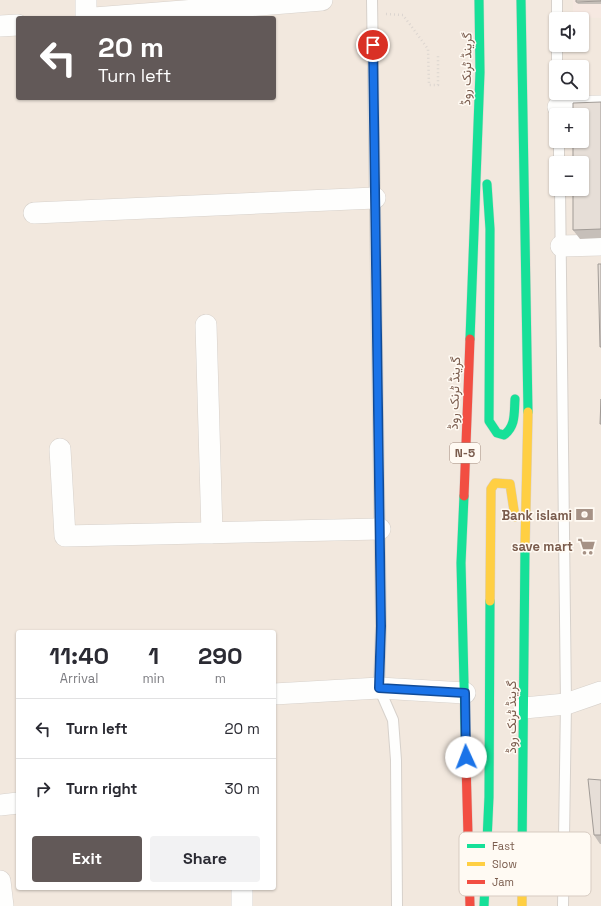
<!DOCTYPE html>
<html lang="en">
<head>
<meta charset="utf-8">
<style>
  :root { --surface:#fff; --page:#f2f2f3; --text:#2b2b33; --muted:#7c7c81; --line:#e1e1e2; --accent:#625958 }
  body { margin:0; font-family:"Space Grotesk",Vazirmatn,sans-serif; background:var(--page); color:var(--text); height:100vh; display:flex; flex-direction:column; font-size:15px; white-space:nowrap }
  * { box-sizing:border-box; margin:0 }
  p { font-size:13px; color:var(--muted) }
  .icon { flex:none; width:22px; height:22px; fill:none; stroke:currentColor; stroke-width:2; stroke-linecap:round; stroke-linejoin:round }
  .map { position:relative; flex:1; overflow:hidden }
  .drawer { position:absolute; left:16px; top:630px; width:260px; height:260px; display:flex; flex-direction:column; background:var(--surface); border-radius:4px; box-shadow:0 1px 3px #0004 }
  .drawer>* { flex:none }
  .guide { position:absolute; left:16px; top:16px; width:260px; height:84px; border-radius:4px; box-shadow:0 1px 3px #0004; background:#625958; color:#fff; overflow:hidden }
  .fabs { position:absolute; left:549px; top:12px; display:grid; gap:8px }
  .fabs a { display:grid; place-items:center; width:40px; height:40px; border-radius:4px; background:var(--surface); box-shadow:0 1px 3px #0004; font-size:20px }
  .pin { position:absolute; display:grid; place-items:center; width:34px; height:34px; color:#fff; margin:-17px; border:2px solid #fff; border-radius:50%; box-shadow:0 1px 4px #0007 }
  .me { position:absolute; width:44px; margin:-22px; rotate:358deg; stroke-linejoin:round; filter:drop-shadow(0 0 3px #0008) }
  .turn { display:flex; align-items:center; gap:14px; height:84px; padding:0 16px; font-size:18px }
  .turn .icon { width:52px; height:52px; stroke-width:2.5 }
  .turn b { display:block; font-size:28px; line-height:34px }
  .eta { display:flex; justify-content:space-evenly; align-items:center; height:68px; text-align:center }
  .eta b { font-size:24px; font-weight:800; line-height:28px }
  .action { display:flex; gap:8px; margin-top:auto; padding:8px 16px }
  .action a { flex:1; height:46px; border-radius:4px; background:var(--accent); color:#fff; font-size:16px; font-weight:800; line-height:46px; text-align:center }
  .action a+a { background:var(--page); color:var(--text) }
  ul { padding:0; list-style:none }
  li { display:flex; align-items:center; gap:12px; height:60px; padding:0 16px; border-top:1px solid var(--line) }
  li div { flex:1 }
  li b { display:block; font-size:15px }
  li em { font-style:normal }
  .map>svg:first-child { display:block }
  .residential { fill:#f2e8de; fill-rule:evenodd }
  .commercial { fill:#f6e8e1 }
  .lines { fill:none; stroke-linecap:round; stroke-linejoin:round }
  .lane-casing { stroke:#d7d1cb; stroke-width:12 }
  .street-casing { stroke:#d7d1cb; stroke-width:22 }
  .fast-casing { stroke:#dad1cc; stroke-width:10 }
  .slow-casing { stroke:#dad1cc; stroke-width:10 }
  .jam-casing { stroke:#dad1cc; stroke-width:10 }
  .path { stroke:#dcd5d0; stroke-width:2.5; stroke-dasharray:1 3; stroke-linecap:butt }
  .lane { stroke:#fefefd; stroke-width:10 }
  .street { stroke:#fefefd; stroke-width:21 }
  .fast { stroke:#16e098; stroke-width:9 }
  .slow { stroke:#ffcf43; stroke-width:9 }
  .jam { stroke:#f24e42; stroke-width:9 }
  .wall { fill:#c6bfb9 }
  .building { fill:#e6ded7; stroke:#a19b96 }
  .route-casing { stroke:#114b97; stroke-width:10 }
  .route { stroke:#1a73e8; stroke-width:7 }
  .labels { text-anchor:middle; stroke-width:3; stroke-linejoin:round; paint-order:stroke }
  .shield { fill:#fffaf3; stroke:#a28b7f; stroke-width:1 }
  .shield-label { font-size:12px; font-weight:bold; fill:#7a5c4d }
  .street-label { font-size:13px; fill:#7a5c4d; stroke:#fffaf3 }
  .poi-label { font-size:13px; font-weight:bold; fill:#7a5c4d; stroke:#fffaf3; text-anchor:end }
  .key { fill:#fffaf3; stroke:#d7cbc1; stroke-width:1 }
  .key-label { font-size:11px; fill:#7a5c4d }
</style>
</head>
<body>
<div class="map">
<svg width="601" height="906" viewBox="0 0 601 906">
  <rect width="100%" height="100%" fill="#f9f5f0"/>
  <!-- residential -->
  <path class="residential" d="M0 0H601V906H0ZM18 18H274V98H18ZM556 19H582V45H556ZM556 67H582V93H556ZM556 115H582V141H556ZM556 163H582V189H556ZM18 632H274V888H18Z"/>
  <!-- commercial -->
  <path class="commercial" d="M573 0H601V18L573 17Z"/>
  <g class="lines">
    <defs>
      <path id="lane" d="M372 0 381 626 379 688 393 720 396 760 397 906
        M557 0V19
        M557 45V67
        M559 141V163
        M560 189 566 704 563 906"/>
      <path id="street" d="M86 0V18
        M94 18 322 0
        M0 26 18 25
        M558 107 601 106
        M34 213 375 198
        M561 246 601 245
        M206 325 212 533
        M60 449 65 536 380 529
        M274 694 379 688 465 693
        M524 708 566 704 601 692
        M0 805 18 803
        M0 881 3 906
        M242 888V906"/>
      <path id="fast" d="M521 0 528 412
        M487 184 490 229 489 421 497 433 504 435C516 426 514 413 515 399
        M470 339 480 72 479 0
        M464 496 461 563 466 763
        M522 853 525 547
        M484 906 489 797 490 601"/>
      <path id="slow" d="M525 547 528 412
        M490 601 491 489 495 483 510 484 515 517
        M522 906V853"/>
      <path id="jam" d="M464 496 470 339
        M466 763 470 906"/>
    </defs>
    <!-- lane casing -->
    <use href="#lane" class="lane-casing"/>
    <!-- street casing -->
    <use href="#street" class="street-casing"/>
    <!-- fast casing -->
    <use href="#fast" class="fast-casing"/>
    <!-- slow casing -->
    <use href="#slow" class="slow-casing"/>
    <!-- jam casing -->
    <use href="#jam" class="jam-casing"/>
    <!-- path -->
    <path class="path" d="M386 14 403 15 428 49 429 85H438V55"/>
    <!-- lane -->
    <use href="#lane" class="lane"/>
    <!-- street -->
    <use href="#street" class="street"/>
    <!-- fast -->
    <use href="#fast" class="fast"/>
    <!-- slow -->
    <use href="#slow" class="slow"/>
    <!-- jam -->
    <use href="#jam" class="jam"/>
  </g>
  <!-- wall -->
  <path class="wall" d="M601 0V4H578L576 2Z
    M601 102V238L580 239 573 230Z
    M601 780V844H600L594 835Z"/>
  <!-- building -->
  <path class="building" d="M576 0H601V1L576 2Z
    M601 102V229L573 230V189H582V163H573V141H582V115H573V103Z
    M598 264H601V347H600Z
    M601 399V424H600Z
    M588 779 601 780V835H594Z"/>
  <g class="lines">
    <defs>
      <path id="route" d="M373 45 381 626 379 688 465 693 466 757"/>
    </defs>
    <!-- route casing -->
    <use href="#route" class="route-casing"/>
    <!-- route -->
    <use href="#route" class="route"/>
  </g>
  <!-- icons -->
  <defs>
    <symbol id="bank-bare" viewBox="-9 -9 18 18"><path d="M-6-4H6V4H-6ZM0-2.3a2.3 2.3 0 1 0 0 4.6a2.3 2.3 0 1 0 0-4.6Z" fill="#a69286" stroke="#fffaf3" stroke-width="2.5" paint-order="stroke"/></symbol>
    <symbol id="supermarket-bare" viewBox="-9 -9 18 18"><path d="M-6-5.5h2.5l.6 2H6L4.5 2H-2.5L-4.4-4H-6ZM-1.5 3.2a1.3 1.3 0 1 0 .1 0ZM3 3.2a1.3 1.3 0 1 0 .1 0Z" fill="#a69286" stroke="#fffaf3" stroke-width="2.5" paint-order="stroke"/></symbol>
  </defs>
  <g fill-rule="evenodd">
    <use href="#bank-bare" x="572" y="502" width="25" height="25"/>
    <use href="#supermarket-bare" x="574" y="534" width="25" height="25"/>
  </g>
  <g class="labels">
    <!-- shield labels -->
    <rect class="shield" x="450" y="443" width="30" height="20" rx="3"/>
    <g class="shield-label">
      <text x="465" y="457">N-5</text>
    </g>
    <!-- street labels -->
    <g class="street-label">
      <text transform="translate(466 69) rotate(-89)" y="5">گرینڈ ٹرنک روڈ</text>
      <text transform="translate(454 393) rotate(-88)" y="5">گرینڈ ٹرنک روڈ</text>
      <text transform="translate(511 717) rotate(-90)" y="5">گرینڈ ٹرنک روڈ</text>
    </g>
    <!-- poi labels -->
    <g class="poi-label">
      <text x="572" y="520">Bank islami</text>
      <text x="573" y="551">save mart</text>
    </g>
  </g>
  <!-- legend -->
  <rect x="459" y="832" width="132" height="64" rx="6" class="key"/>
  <rect x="467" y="844" width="18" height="4" fill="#16e098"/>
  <rect x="467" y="862" width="18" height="4" fill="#ffcf43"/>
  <rect x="467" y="880" width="18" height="4" fill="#f24e42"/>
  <g class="key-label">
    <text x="492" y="850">Fast</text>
    <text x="492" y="868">Slow</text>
    <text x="492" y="886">Jam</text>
  </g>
</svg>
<div class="fabs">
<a><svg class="icon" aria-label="sound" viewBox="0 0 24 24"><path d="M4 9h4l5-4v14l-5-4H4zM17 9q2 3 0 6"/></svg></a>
<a><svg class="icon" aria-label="search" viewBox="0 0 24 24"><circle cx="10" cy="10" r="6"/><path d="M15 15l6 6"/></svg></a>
<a>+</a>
<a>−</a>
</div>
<div class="pin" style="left:373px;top:45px;background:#d93025"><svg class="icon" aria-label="arrive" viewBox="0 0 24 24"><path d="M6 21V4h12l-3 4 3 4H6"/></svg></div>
<svg class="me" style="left:466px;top:757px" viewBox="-20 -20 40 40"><circle r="19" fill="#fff"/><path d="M0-13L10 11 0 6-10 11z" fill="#1a73e8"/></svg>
<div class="guide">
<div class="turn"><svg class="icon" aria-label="left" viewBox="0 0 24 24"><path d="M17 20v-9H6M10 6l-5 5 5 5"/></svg><div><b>20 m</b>Turn left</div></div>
</div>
<section class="drawer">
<div class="eta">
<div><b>11:40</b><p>Arrival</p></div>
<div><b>1</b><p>min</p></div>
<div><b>290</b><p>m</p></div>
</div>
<ul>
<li><svg class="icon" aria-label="left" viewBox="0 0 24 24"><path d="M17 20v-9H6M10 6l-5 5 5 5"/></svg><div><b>Turn left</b></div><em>20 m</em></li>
<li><svg class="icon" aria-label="right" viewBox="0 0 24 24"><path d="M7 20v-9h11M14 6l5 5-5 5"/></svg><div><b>Turn right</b></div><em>30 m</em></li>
</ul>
<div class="action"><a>Exit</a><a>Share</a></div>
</section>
</div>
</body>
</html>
